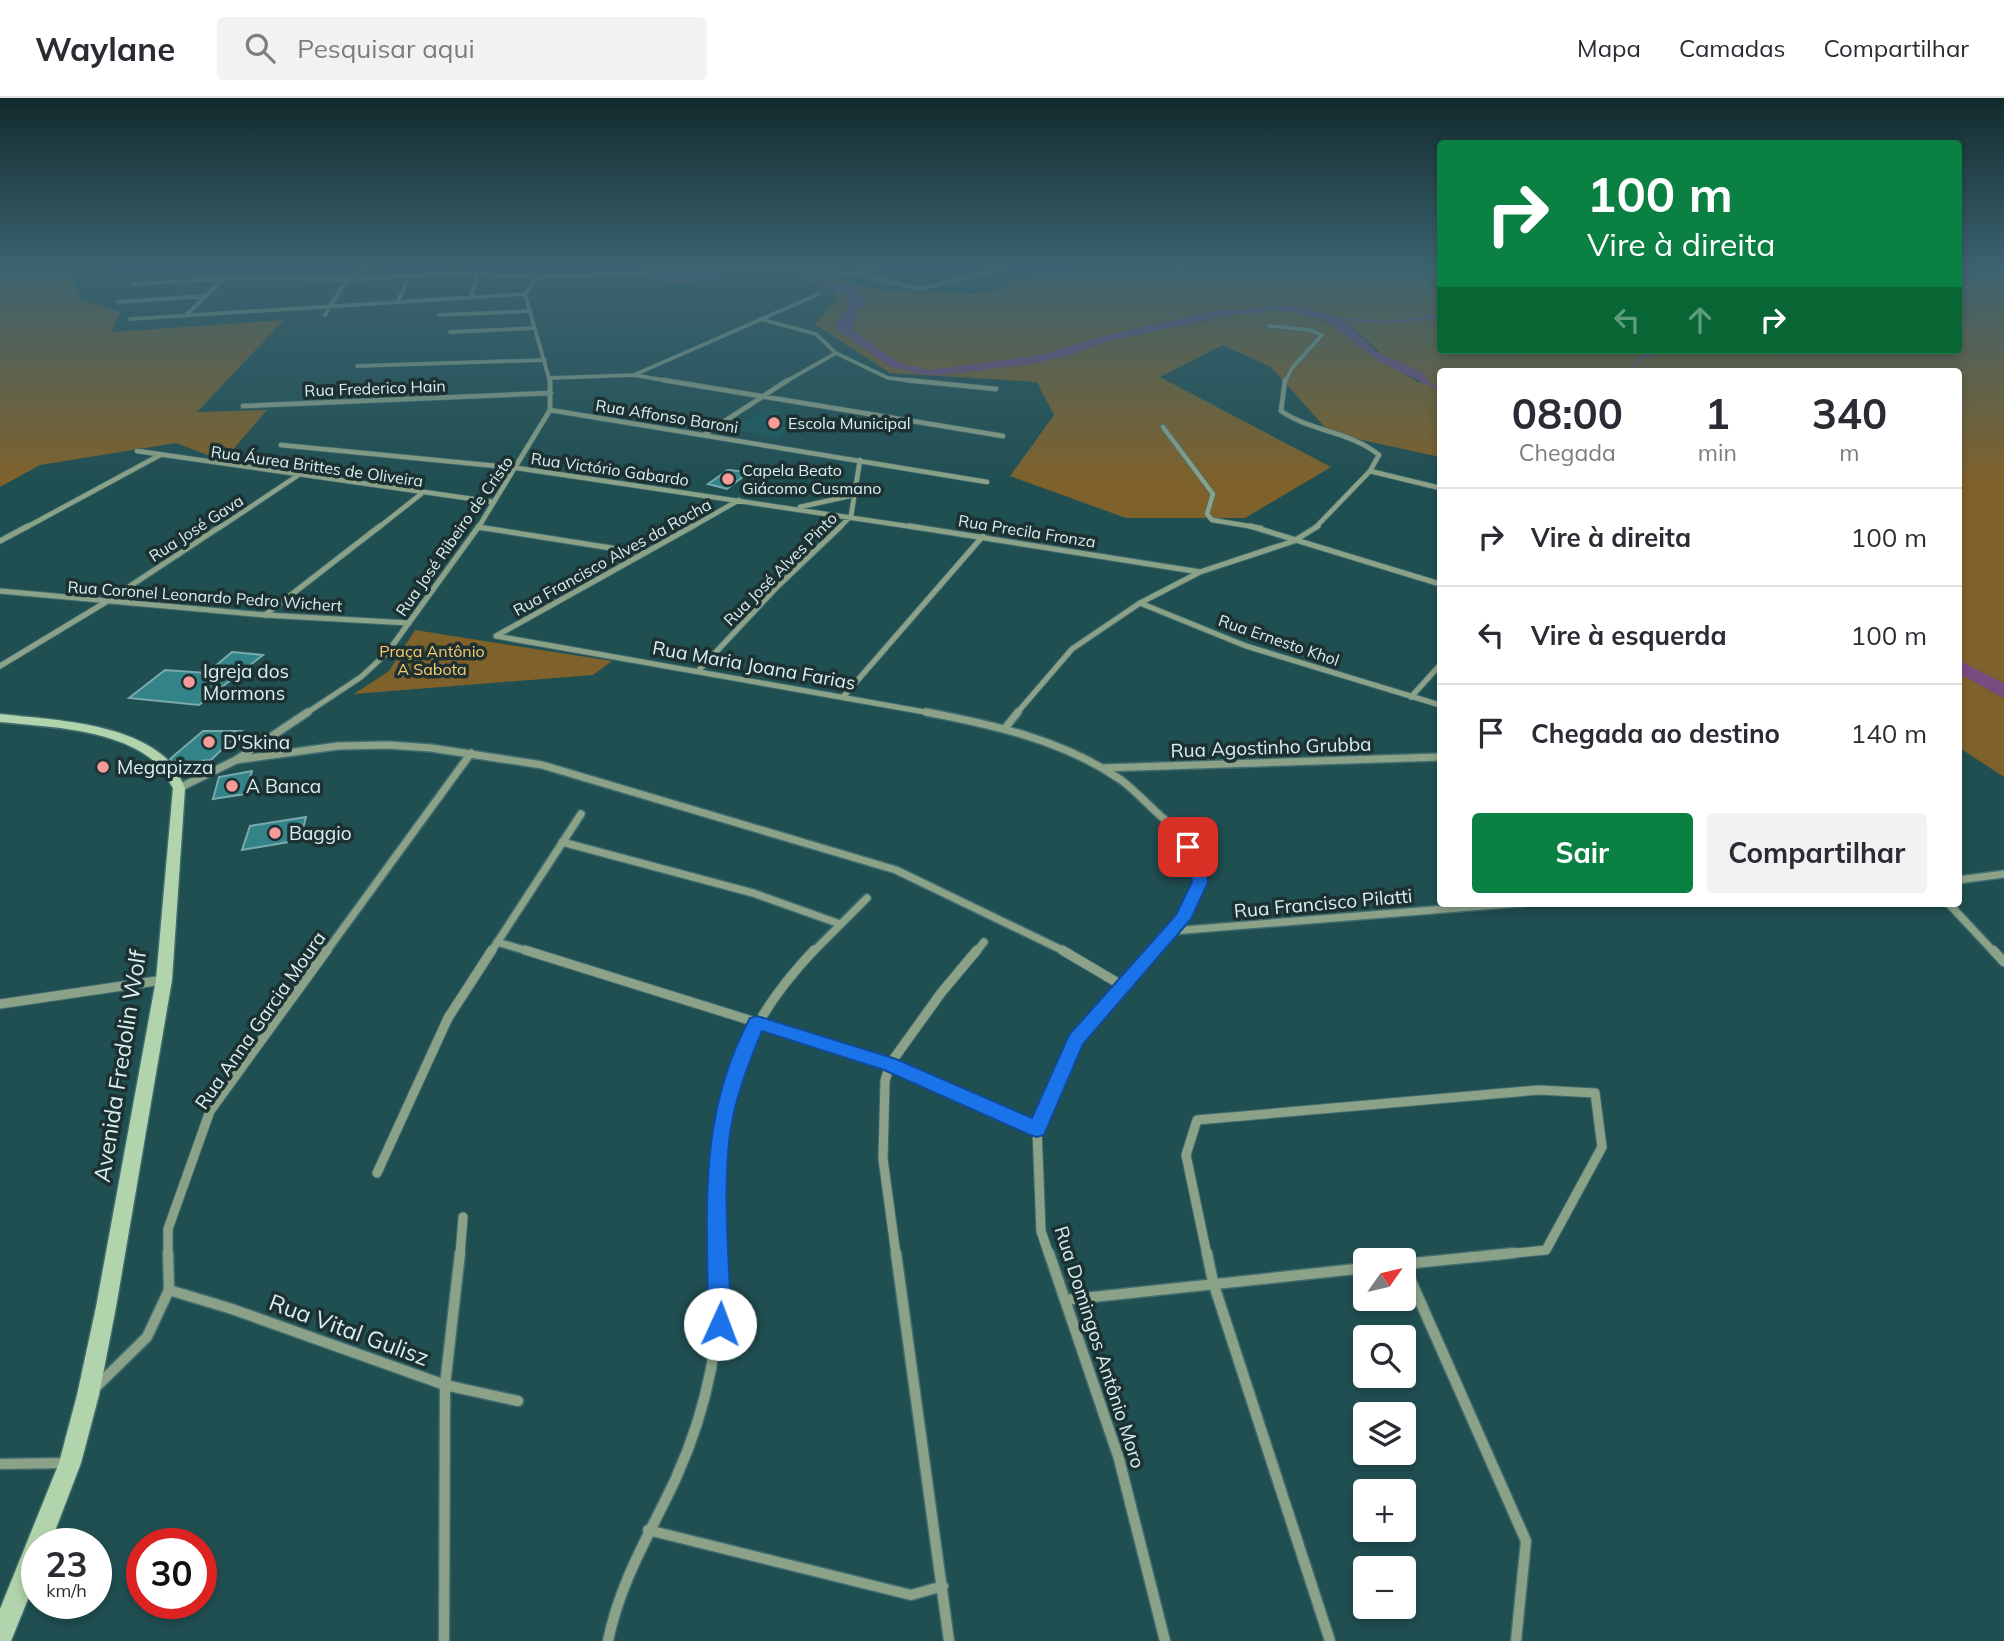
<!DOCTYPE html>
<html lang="pt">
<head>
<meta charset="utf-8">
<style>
  :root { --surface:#fff; --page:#f2f2f3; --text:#2b2b33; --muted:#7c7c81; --line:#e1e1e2; --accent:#0b8043 }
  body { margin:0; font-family:Mulish,sans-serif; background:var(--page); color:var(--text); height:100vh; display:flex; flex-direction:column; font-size:26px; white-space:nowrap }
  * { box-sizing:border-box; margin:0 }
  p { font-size:23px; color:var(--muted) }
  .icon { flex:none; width:38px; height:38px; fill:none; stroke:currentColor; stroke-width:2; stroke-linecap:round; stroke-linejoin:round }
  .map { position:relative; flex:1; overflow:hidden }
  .drawer { position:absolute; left:1437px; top:270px; width:525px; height:539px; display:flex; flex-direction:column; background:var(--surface); border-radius:7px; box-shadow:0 4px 10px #0003 }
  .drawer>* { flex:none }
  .top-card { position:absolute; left:1437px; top:42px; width:525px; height:214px; border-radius:7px; box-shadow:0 4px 10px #0003; background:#0b8043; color:#fff; overflow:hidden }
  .needle { width:46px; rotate:56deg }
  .tools { position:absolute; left:1353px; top:1150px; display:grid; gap:14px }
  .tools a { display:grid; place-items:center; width:63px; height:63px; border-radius:7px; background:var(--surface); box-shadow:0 4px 10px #0003; font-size:35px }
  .speed { position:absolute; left:21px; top:1430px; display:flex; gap:14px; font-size:35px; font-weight:700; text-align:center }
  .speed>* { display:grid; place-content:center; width:91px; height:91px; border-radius:50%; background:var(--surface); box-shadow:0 4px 10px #0003; line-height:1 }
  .speed small { font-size:18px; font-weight:400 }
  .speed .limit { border:10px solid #d22; background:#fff; color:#111 }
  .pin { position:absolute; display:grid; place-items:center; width:60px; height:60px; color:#fff; margin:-30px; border-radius:14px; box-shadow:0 4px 10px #0006 }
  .me { position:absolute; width:77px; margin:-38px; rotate:2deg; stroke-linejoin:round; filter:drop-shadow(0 0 5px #0008) }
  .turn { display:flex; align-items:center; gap:24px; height:147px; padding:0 35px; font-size:32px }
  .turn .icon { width:91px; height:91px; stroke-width:2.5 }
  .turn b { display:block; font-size:49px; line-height:60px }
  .lanes { display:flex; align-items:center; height:66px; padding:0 35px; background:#0003; justify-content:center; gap:35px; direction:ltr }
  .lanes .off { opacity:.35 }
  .eta { display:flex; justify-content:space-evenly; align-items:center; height:119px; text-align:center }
  .eta b { font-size:42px; font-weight:700; line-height:49px }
  .button { display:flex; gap:14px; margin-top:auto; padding:14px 35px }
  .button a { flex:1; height:80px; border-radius:7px; background:var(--accent); color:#fff; font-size:28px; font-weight:700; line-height:80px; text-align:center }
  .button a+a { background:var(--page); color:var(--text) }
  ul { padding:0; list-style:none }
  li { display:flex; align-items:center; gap:21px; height:98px; padding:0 35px; border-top:2px solid var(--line) }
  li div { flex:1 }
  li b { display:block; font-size:26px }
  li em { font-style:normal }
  header { display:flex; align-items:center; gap:42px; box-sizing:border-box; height:98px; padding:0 35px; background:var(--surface); border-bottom:2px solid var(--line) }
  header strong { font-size:33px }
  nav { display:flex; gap:38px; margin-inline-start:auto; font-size:24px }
  .search { width:490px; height:63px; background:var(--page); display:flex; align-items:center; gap:18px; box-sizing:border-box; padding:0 24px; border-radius:7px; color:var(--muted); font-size:26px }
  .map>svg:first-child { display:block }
  .built { fill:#1b595c }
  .green { fill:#7f622b; fill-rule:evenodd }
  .water { fill:#794c81 }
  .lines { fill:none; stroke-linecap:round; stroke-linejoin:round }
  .stream { stroke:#794c81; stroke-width:2.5 }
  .river { fill:#794c81; fill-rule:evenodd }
  .building { fill:#338489; stroke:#79a9ac; stroke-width:2 }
  .street-far5-casing { stroke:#416c6f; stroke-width:4.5 }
  .street-far4-casing { stroke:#416c6f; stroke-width:6 }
  .street-far3-casing { stroke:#416c6f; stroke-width:7 }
  .street-far2-casing { stroke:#416c6f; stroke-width:10 }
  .street-far1-casing { stroke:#416c6f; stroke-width:11 }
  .street-casing { stroke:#416c6f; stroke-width:13 }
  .secondary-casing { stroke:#416c6f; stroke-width:3 }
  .street-far5 { stroke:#8ca288; stroke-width:3.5 }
  .street-far4 { stroke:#8ca288; stroke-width:4.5 }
  .street-far3 { stroke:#8ca288; stroke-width:5 }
  .street-far2 { stroke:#8ca288; stroke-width:7 }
  .street-far1 { stroke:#8ca288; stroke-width:9 }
  .street { stroke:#8ca288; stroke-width:10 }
  .secondary { fill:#b2d4ac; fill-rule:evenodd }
  .route { fill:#1a73e8; stroke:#114b97; stroke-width:2 }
  .poi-dot { fill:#f59b9a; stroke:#1d3132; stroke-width:2.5 }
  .labels { text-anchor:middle; stroke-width:7; stroke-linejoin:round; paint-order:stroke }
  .far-street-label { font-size:16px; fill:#d8f0f1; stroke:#1d3132 }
  .far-poi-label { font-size:16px; fill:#d8f0f1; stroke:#1d3132; text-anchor:start }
  .far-park-label { font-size:16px; fill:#fdc96a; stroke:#1d3132 }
  .street-label { font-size:19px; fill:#d8f0f1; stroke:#1d3132 }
  .poi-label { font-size:19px; fill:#d8f0f1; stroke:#1d3132; text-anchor:start }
  .near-street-label { font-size:23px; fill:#d8f0f1; stroke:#1d3132 }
</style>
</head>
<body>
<header>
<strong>Waylane</strong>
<div class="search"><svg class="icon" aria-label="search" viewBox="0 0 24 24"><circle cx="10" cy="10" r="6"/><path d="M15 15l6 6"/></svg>Pesquisar aqui</div>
<nav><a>Mapa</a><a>Camadas</a><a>Compartilhar</a></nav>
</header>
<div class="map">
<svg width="2004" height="1543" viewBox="0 0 2004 1543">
  <rect width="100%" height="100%" fill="#204f52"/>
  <!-- built -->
  <path class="built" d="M762 311 780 314 769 326 791 330 777 340 732 332Z"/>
  <!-- green -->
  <path class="green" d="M0 168H143L70 174 80 201 120 214 112 234 284 222 197 314 267 312 223 363 176 345 40 367 0 389Z
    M1107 168C1145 168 1172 175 1210 168H1440V252H1958V168H2004V591L1958 568V273H1440V359L1330 335 1271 269 1223 247 1160 279 1331 369 1245 420H1126L1010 378 1054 317 1037 284 890 275 814 226 836 202 832 190 847 196 848 209 843 215 866 207 862 197C833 189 801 177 771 176 739 175 683 192 656 183L774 171 830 179 881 192 976 196 998 192 1020 178 1075 176ZM1269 208H1298L1323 214 1349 226 1389 263 1429 284H1417L1334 228 1311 217 1279 212 1252 213 1145 236ZM1091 250 1029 266 940 277 955 270 1045 260Z
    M415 532 612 563 593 577 354 596 389 573Z
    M1958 575 2004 600V679L1958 649Z"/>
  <!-- water -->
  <path class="water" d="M668 168H699L664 178 669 183 787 172 818 182 849 188 859 193 866 207 857 214 852 232 900 265 929 272 1040 257 1099 239 1208 214 1294 207 1323 214 1349 226 1375 253 1424 275 1429 284 1440 289V293L1375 261 1323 221 1279 212 1223 218 1110 243 1071 257 1030 266 940 277 918 276 889 268 834 229 848 209 847 196 778 175 671 185 650 181 660 171Z
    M1958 562 2004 585V600L1958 575Z"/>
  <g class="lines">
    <!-- stream -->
    <path class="stream" d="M1332 220 1391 224 1440 218
      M1633 273 1641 259 1667 252"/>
    <!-- river -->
    <path class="river" d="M664 168H686L670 177 718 174 725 178 718 182 663 186 653 179Z"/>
  </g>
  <!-- building -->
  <path class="building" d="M728 372 749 374 727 391 708 386Z
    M232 554 263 557 199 607 129 600 165 572 207 575Z
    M203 633H241L211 662 174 665 170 661Z
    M252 673 245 696 213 701 219 679Z
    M306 719 300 742 242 752 250 728Z"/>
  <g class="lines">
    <defs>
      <path id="street-far5" d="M1172 168 1180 171
        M860 175 886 168
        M538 179 525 196 550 284
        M132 186 255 179 346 182 452 175 538 179 766 170 856 176 920 191 1018 168
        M471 199 477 176
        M398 203 410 177
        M118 204 206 198
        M186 217 225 180
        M325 217 346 182 372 168
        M439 217 530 213
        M130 221 525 196
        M760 221 816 236 836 255 888 280 923 284
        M1269 228 1310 232 1322 237 1292 270 1285 284
        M450 234 535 230
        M357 268 545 262
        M634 277 819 196
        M550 280 634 277 674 284
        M785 284 836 255"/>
      <path id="street-far4" d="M663 282 1003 338
        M906 282 996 291
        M1285 282 1281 313C1312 334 1350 333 1379 357L1370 373 1315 430
        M243 308 551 295
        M550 312 987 384
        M1163 329 1213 396 1207 416 1212 422 1261 430
        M705 336 788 282
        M281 347 517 370 920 430
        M137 353 494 404
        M1370 373 1440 390
        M800 409 854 397
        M851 418 860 362
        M478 429 482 430
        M25 430 160 357
        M219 430 297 378
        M378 430 421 396
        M478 430 550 312V282
        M690 430 739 402
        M839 430 851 418"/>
      <path id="street-far3" d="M909 428 1200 474
        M1250 428 1440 486
        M478 429 643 455
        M0 443 28 428
        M0 493 265 517 409 525
        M1140 505 1246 548 1440 607
        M265 517 380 428
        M496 538 936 616
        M496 538 693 428
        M0 568 106 504 221 428
        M699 572 777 489 841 428
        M843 599 983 438
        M1411 599 1440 567
        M305 616 361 579 387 555 479 428
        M1016 616 1072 551 1140 505 1200 474 1294 443 1318 428"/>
      <path id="street-far2" d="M926 614C994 627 1063 642 1121 682 1136 693 1150 709 1164 721 1180 736 1203 759 1200 784 1197 807 1167 837 1152 854
        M1006 629 1018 614
        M236 662 338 648 388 647 431 650 542 667 896 772 1066 854
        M1102 670 1440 659
        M179 690 236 662 308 614
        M562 744 753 795 840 826
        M1958 782 2004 776
        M1948 805 1994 854
        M1172 833 1520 805
        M497 844 531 854
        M326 854 471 655
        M491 854 581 716
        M813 854 867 800
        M976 854 984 844"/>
      <path id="street-far1" d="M525 852 890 966 1037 1031
        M1062 852 1123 888
        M1993 852 2004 864
        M0 906 163 882
        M377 1075 448 920 492 852
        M168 1157V1131L210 1013 327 852
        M460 1157 463 1119
        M720 1157C717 1028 721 950 814 852
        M896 1157 883 1061 885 983 890 966 941 895 977 852
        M1049 1157 1041 1133 1037 1031 1075 942 1154 852
        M1207 1157 1186 1057 1197 1022 1539 992 1595 995 1602 1049 1546 1152 1496 1157"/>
      <path id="street" d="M896 1155 949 1543
        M1049 1155 1119 1361 1165 1543
        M1207 1155 1213 1184 1330 1543
        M1404 1166 1514 1155
        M1404 1167 1526 1443 1516 1543
        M169 1192 232 1211 445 1287 518 1303
        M1065 1202 1365 1170
        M96 1289 147 1239 169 1192 168 1155
        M0 1366 66 1365
        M648 1432 911 1497 943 1488
        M444 1543 445 1287 460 1155
        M608 1543C620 1483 651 1434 676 1380 709 1307 722 1235 720 1155"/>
      <path id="secondary" d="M0 616C53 622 133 624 172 666 178 673 181 682 185 690L172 882 116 1209 99 1297 81 1365 50 1446H37V1479L11 1543H0V1511L59 1365 77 1297 96 1209 156 882 173 690C169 684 166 676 162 671 127 631 49 629 0 624Z"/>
    </defs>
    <!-- street-far5 casing -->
    <use href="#street-far5" class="street-far5-casing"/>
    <!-- street-far4 casing -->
    <use href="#street-far4" class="street-far4-casing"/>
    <!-- street-far3 casing -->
    <use href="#street-far3" class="street-far3-casing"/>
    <!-- street-far2 casing -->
    <use href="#street-far2" class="street-far2-casing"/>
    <!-- street-far1 casing -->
    <use href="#street-far1" class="street-far1-casing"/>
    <!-- street casing -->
    <use href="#street" class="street-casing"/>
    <!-- secondary casing -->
    <use href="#secondary" class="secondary-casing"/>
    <!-- street-far5 -->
    <use href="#street-far5" class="street-far5"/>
    <!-- street-far4 -->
    <use href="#street-far4" class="street-far4"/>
    <!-- street-far3 -->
    <use href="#street-far3" class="street-far3"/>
    <!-- street-far2 -->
    <use href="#street-far2" class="street-far2"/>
    <!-- street-far1 -->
    <use href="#street-far1" class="street-far1"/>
    <!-- street -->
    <use href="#street" class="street"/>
    <!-- secondary -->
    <use href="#secondary" class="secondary"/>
  </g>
  <!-- sky -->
  <linearGradient id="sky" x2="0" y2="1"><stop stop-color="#122b2d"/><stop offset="0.44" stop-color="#3c6371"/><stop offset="1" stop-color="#3c6371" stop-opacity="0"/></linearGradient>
  <rect width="2004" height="384" fill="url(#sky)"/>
  <!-- route -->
  <path class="route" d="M1188 744 1194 745 1204 761 1208 784 1191 821 1083 946 1044 1037 1037 1039 1030 1037 884 972 762 933C748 967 735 1000 730 1036 722 1098 730 1164 731 1226L728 1234 720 1237 712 1234 708 1226C708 1116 696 1020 750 920L757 918 896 961 1032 1020 1069 937 1176 817 1192 784 1189 762 1180 749Z"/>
  <!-- markers -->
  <g class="poi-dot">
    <circle cx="774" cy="325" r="7"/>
    <circle cx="728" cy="381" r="7"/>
    <circle cx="189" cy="584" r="7"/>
    <circle cx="209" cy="644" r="7"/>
    <circle cx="103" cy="669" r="7"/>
    <circle cx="232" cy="688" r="7"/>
    <circle cx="275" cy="735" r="7"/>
  </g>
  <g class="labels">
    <!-- far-street labels -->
    <g class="far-street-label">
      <text transform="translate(375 290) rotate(-2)" y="6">Rua Frederico Hain</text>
      <text transform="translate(667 318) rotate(9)" y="6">Rua Affonso Baroni</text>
      <text transform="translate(317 368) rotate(8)" y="6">Rua Áurea Brittes de Oliveira</text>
      <text transform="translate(610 371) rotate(8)" y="6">Rua Victório Gabardo</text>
      <text transform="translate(196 430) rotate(-33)" y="6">Rua José Gava</text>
      <text transform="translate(1027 433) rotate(9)" y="6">Rua Precila Fronza</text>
      <text transform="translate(454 438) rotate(-55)" y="6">Rua José Ribeiro de Cristo</text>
      <text transform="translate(612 459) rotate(-29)" y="6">Rua Francisco Alves da Rocha</text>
      <text transform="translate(780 471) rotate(-45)" y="6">Rua José Alves Pinto</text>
      <text transform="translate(205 498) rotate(4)" y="6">Rua Coronel Leonardo Pedro Wichert</text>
      <text transform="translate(1279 542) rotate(19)" y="6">Rua Ernesto Khol</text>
    </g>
    <!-- far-poi labels -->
    <g class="far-poi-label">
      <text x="788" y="331">Escola Municipal</text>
      <text x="742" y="378">Capela Beato<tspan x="742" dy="18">Giácomo Cusmano</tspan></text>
    </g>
    <!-- far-park labels -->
    <g class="far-park-label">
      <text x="432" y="559">Praça Antônio<tspan x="432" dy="18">A Sabota</tspan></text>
    </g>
    <!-- street labels -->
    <g class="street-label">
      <text transform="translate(754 567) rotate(10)" y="7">Rua Maria Joana Farias</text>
      <text transform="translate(1271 649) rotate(-2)" y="7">Rua Agostinho Grubba</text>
      <text transform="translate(1323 805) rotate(-5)" y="7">Rua Francisco Pilatti</text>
      <text transform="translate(260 922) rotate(-55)" y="7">Rua Anna Garcia Moura</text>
      <text transform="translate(1100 1249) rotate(72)" y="7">Rua Domingos Antônio Moro</text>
    </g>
    <!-- poi labels -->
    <g class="poi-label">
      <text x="203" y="580">Igreja dos<tspan x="203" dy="22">Mormons</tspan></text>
      <text x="223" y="651">D'Skina</text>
      <text x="117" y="676">Megapizza</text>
      <text x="246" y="695">A Banca</text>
      <text x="289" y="742">Baggio</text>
    </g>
    <!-- near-street labels -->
    <g class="near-street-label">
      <text transform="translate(120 968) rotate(-81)" y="8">Avenida Fredolin Wolf</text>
      <text transform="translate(349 1232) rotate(20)" y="8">Rua Vital Gulisz</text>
    </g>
  </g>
</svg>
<div class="tools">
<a><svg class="needle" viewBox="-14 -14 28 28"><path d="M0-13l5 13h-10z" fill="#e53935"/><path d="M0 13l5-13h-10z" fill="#7c7c81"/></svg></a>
<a><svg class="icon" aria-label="search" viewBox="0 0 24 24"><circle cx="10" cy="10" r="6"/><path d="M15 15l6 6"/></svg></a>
<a><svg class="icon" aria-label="layers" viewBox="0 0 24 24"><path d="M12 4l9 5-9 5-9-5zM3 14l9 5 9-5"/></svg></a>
<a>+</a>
<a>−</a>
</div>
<div class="speed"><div>23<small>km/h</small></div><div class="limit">30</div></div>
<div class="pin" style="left:1188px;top:749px;background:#d93025"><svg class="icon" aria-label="arrive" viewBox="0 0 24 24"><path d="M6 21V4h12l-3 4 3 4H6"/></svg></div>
<svg class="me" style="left:720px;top:1226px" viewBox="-20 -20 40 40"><circle r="19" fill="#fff"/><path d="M0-13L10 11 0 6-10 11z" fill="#1a73e8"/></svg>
<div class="top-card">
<div class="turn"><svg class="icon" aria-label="right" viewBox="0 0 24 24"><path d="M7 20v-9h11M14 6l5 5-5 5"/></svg><div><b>100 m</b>Vire à direita</div></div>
<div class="lanes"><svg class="icon off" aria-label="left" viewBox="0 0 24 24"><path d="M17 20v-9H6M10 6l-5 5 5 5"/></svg><svg class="icon off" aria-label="ahead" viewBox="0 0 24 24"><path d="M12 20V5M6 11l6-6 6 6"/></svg><svg class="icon" aria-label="right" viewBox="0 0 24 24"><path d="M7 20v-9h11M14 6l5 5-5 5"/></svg></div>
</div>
<section class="drawer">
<div class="eta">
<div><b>08:00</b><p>Chegada</p></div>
<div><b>1</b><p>min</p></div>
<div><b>340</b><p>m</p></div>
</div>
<ul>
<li><svg class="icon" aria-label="right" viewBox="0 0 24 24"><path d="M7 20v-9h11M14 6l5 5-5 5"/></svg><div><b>Vire à direita</b></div><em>100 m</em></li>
<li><svg class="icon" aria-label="left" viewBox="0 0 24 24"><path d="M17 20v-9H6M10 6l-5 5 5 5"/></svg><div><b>Vire à esquerda</b></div><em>100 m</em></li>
<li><svg class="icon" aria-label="arrive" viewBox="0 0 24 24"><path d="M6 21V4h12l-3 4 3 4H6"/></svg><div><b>Chegada ao destino</b></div><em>140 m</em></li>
</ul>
<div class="button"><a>Sair</a><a>Compartilhar</a></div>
</section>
</div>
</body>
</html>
